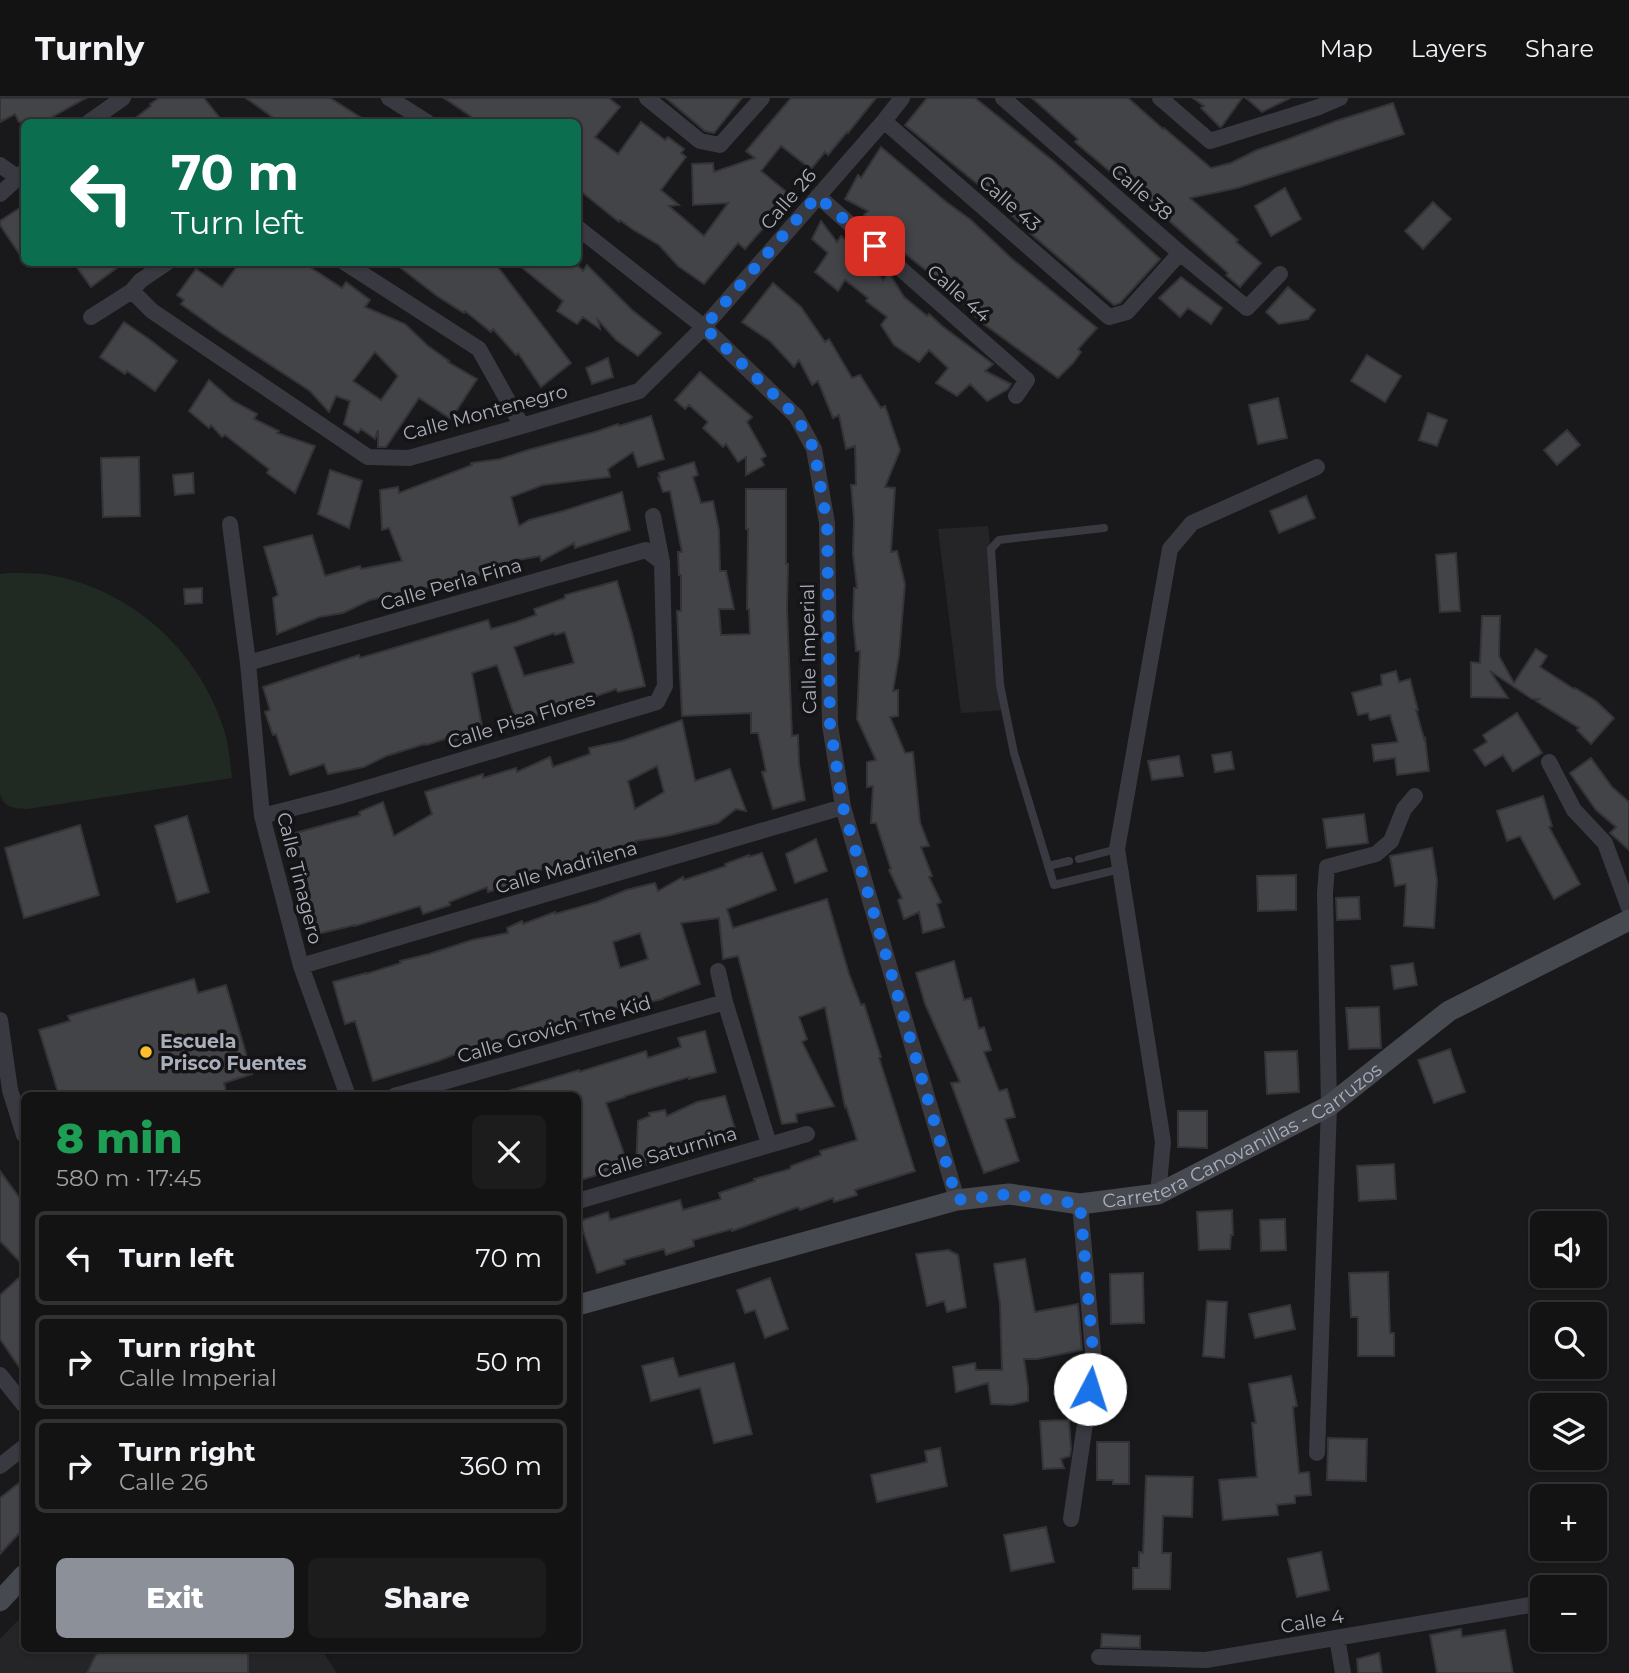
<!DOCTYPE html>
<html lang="en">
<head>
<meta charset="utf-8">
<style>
  :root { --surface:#131314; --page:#1c1c1d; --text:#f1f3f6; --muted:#9d9ea0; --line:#323234; --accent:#8c9099 }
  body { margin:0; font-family:Montserrat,sans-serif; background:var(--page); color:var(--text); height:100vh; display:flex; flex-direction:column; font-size:26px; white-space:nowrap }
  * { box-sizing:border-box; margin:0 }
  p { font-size:23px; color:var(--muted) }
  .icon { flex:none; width:38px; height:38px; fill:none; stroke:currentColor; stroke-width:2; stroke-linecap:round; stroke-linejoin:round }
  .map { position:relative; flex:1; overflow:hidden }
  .side { position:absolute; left:21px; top:994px; width:560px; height:560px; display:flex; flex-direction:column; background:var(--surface); border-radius:10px; box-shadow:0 2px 5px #0004,0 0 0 2px var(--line) }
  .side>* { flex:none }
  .hud { position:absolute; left:21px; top:21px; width:560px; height:147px; border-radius:10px; box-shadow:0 2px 5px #0004,0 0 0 2px var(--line); background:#0b6e4f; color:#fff; overflow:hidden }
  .fabs { position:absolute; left:1530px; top:1113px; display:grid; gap:14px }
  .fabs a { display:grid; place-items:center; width:77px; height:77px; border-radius:10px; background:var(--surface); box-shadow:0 2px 5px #0004,0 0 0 2px var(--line); font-size:35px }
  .pin { position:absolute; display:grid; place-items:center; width:60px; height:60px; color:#fff; margin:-30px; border-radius:14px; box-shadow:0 4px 10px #0006 }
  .me { position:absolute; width:77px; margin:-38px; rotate:5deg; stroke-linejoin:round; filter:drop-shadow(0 0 5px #0008) }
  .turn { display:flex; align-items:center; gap:24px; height:147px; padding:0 35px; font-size:32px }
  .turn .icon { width:91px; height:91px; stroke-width:2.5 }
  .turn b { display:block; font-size:49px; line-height:60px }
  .round { display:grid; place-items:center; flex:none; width:74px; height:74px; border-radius:10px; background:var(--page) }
  .headline { display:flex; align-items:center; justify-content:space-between; height:119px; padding:0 35px }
  h1 { font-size:42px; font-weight:800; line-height:52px; color:#1e9e55 }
  .primary-button { display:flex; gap:14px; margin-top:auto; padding:14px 35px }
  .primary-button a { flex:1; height:80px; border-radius:10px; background:var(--accent); color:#fff; font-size:28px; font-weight:800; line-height:80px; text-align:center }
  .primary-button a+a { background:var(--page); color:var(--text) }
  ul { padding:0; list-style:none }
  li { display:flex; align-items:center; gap:21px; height:94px; margin:0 14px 10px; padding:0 21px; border:4px solid var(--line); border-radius:10px }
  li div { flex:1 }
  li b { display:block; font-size:26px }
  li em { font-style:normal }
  header { display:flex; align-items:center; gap:42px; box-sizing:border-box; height:98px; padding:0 35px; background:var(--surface); border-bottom:2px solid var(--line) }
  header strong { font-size:33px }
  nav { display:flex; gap:38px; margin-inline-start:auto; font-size:24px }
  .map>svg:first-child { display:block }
  .built { fill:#252528 }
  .green { fill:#202a22 }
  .building { fill:#434448; stroke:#333338; stroke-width:2; fill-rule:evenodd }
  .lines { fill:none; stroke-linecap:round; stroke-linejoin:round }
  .lane { stroke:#393a41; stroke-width:8 }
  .street { stroke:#393a41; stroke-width:16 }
  .secondary { stroke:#474951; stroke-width:21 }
  .route { stroke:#1a73e8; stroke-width:12; stroke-dasharray:0 21.6 }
  .poi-dot { fill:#ffbe2d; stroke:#141416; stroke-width:2.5 }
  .labels { text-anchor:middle; stroke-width:7; stroke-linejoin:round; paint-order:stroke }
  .street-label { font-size:19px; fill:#aaafbc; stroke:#141416 }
  .poi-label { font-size:19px; font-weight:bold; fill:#aaafbc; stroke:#141416; text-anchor:start }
</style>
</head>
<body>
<header>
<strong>Turnly</strong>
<nav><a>Map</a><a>Layers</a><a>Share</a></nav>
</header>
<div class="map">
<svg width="1629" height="1575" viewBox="0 0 1629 1575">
  <rect width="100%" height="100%" fill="#19191b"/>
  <!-- built -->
  <path class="built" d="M988 428 1007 612 961 615 938 431Z
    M24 1516V1550L321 1551 337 1575H0V1541Z"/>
  <!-- green -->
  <path class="green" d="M11 475C21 475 33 475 43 476 128 488 199 551 224 632 229 647 230 664 232 680L27 711C14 710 4 710 0 696V476Z"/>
  <!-- building -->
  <path class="building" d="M0 0H86L43 24H19L15 16 0 24Z
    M159 0H204L223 24H130L151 8 150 6Z
    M246 0H330L368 24H279Z
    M444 0H609L620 9 595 39 618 56 641 24 665 42 668 39 684 51 681 55 686 59 661 92 679 107 669 108 704 138 728 105 693 107 692 66 713 65 714 74 755 60 746 53 791 0H876L848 35 847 34 828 57 825 54 811 71 781 48 761 73 789 96 764 125 766 127 745 151 738 145 704 186 678 168 659 147 632 131 620 122 619 124 578 91V24H479Z
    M666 0H742L714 35 705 33Z
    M927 0H975L1057 66 1160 161 1120 205 1114 207 1030 135 991 97 905 27Z
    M1032 0H1128L1163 31 1164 30 1211 70 1231 65 1257 52 1286 42 1336 23 1393 5 1404 36 1237 90 1190 100 1238 142 1236 144 1261 165 1240 189 1226 177 1228 175 1166 120 1167 119 1138 94 1115 76 1114 77 1075 44 1078 41Z
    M1193 0H1242L1222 28 1220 29 1201 10 1204 8Z
    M1246 0H1290L1262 14Z
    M881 49 945 103 971 122 1011 160 1097 230 1078 251 1081 254 1073 265 1058 280 981 224 947 189 903 154 884 137 864 117 868 113 845 101 858 77 861 80Z
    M1285 90 1301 121 1271 138 1255 108Z
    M1433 104 1451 121 1423 151 1405 133Z
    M24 107V163L0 127V123Z
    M821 123 837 144 841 138 862 155V157L883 182 889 175 904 199 927 218 929 216 942 228 993 266 985 273 1011 286 1008 291 987 303 970 286 957 298 936 285 948 270 929 252 919 264 894 247 881 227 887 219 866 203 868 200 845 182 838 193 815 174 828 155 812 141Z
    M73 164H125L91 189Z
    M240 164H302L342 190 346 184 370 202 365 209 405 226 428 248 449 263 448 264 477 281 451 321 419 300 386 349H378V332L375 341 361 331 358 335 344 326 350 303 336 298 329 314 310 293 220 234 181 206 184 202 177 197 196 171 222 189ZM375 254 398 278 381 302 353 283Z
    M393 164H494L571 265 541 289 518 255 516 257 493 231 491 234 465 213 464 215 437 198Z
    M515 164H574L583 173 587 167 632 212 661 235 638 258 616 242 598 222 600 231 583 219 577 226 557 213 563 203Z
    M1181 179 1222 210 1211 226 1188 210 1180 219 1159 200Z
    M773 185 801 209 825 244 829 241 852 280 860 277 881 310 885 308 900 352 885 389 895 390 891 454 897 453 905 486 899 557 893 593 898 592V618L890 619 905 655 913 654 920 724 929 748 921 749 932 778 929 779 941 804 937 806 944 829 923 835 919 814 904 821 898 802 902 800 889 772 891 771 876 725H871L873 688 867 689V664L876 662 857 621 860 553H856L853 521 854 490H857L853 456 854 421 851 387H856L855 348 846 351 839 317 833 320 818 283 812 287 799 262 794 269 770 243 742 224Z
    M1288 189 1315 212 1308 221 1279 226 1266 214Z
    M124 224 149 241 177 263 155 293 127 273 125 276 100 259Z
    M1367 257 1401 278 1385 304 1351 283Z
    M608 260 613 279 592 286 586 270Z
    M700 274 752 319 747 324 766 358 761 361 764 367 746 377V359L738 364 726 346 723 349 703 330 708 324 689 307 685 311 675 302Z
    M209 282 233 303 257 316 254 321 279 333 277 335 315 348 295 395 267 375 269 371 225 337 222 339 211 327 209 330 189 313Z
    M1278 300 1287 340 1258 346 1249 307Z
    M1428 315 1447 322 1437 348 1419 342Z
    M651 318 664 361 638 369 633 354 608 371 610 379 543 387 511 399 519 428 529 422 563 413 622 394 630 432 575 450 574 445 541 463 540 458 498 466 467 484 446 490 445 486 370 502 343 515 319 519 277 536 273 500 278 497 264 449 312 437 325 478 360 468 361 471 402 463 389 430 382 432 380 392 398 389 399 395 472 367 471 365 500 361 528 352 598 333 618 326 619 328Z
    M1567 332 1580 347 1557 367 1544 352Z
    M139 359 140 418 103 419 101 360Z
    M694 364 698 377 693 379 701 405 713 403 719 432 720 473H726L734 511H719L721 537 750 536 749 511H747L748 431H746V391H786V466H788L787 510 792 638 798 637 799 666 805 702 773 711 762 674 766 673 758 635H751V615L682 618 677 513H681V477H679L678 454H682L670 393 663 394 658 380H660L659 375Z
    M330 372 362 383 349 430 318 416Z
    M193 375 194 395 175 397 173 377Z
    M1306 398 1315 420 1279 435 1270 413Z
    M1456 455 1460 513 1440 514 1436 457Z
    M617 483 632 535 645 588 618 594 616 591 558 612 516 622 497 567 472 575 483 633 455 643 454 638 426 647 425 646 386 658 364 669 328 676 324 666 290 677 276 636 273 637 265 614 270 612 263 589 359 557 360 560 488 522 491 531 516 524 536 517 534 511 565 500V497ZM565 534 574 565 524 578 514 549 554 535 555 537Z
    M202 490V505L185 506 184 491Z
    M1482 518H1500L1499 558 1514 585 1536 551 1547 558 1540 569 1574 591 1575 590 1596 603 1614 620 1591 646 1577 632 1579 630 1536 603 1539 601H1532L1490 573 1508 600 1471 599V564L1480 565Z
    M1396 573 1399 584 1410 581 1418 612H1416L1424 641 1425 640 1429 673 1397 677 1395 660 1374 663 1372 647 1398 644 1390 617 1370 622 1368 615 1358 617 1352 595 1382 587 1381 577Z
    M1517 615 1542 655 1513 673 1503 657 1485 668 1474 652 1487 644 1483 637Z
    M682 622 695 683 730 671 746 713 736 711 718 725 667 738 635 743 637 747 615 753V751L568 767 546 770 513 780 515 786 488 794 487 789 449 804 450 807 423 816 420 808 355 828V827L313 837 302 793 309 791 292 736 360 717 359 714 383 704 394 738 432 716 425 694 483 676V680L516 670 517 674 550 659 553 669 590 656 589 650 622 643ZM657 668 664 694 635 711 628 683Z
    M1231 654 1234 671 1215 674 1212 657Z
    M1179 658 1183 678 1152 682 1148 663Z
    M1591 660 1612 689 1629 704V752L1610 735 1616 729 1596 712 1570 675Z
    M1543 698 1552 728 1549 729 1580 786 1554 801 1520 738 1507 743 1497 713Z
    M1364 716 1368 745 1327 750 1323 721Z
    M187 718 209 794 177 804 155 728Z
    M80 727 99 797 24 820 5 750Z
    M816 741 827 773 795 785 786 756Z
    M1432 750 1437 782 1434 830 1404 828 1406 786 1395 788 1390 758Z
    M762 755 776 792 727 811 733 830 827 801 849 876 861 907 864 906 881 959 879 960 915 1073 855 1092 857 1097 834 1104 833 1100 800 1112 798 1109 732 1133V1131L693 1142 694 1148 666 1157 664 1151 624 1162 625 1166 597 1175 580 1123 608 1114 610 1122 680 1102 683 1112 721 1101 719 1095 755 1083 754 1081 790 1071 791 1068 821 1057 820 1053 857 1042 846 1008 845 1009 825 909 799 919 807 941 802 944 834 1008 796 1016 797 1024 782 1026 738 858 723 861 719 820 681 825 700 886 663 900V901L640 906 639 903 594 916V918L541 937 539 931 476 948 438 963 373 983 355 923 345 926 333 884 366 875V876L401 865 400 863 429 856 472 842 508 835 507 830 522 823 523 826 555 814V816L597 804 626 792 655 785 658 793 683 779 684 782 726 768 725 766 749 757V759ZM640 835 648 861 620 870 613 844Z
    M1296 777V812L1258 813 1257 778Z
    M1359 799 1360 821 1337 822 1336 800Z
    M954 863 964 902 971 900 979 931 984 929 991 952 984 954 999 993 1007 991 1015 1019 1005 1021 1019 1063 984 1075 951 985 960 984 925 906 916 875Z
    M1413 865 1417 887 1394 891 1391 868Z
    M194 881 198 895 226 887 252 976 224 985 227 998H59L39 932 70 923 68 918Z
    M1379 909 1381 950 1349 951 1346 910Z
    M705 933 716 974 689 981V979L625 998V999L606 1005 628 1067 581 1082 578 1072V998H506L505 994 579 972V974L646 953 648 960 681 949 678 940Z
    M1450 951 1465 994 1434 1005 1418 962Z
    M1297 953 1299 994 1267 996 1265 954Z
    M725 998 737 1038 668 1056 650 1065 636 1071 638 1023 650 1018 649 1015 665 1012 667 1018 697 1004Z
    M1178 1013H1207V1050L1178 1049Z
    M1394 1066 1396 1101 1359 1103 1357 1068Z
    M0 1073 24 1106V1168L0 1143Z
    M1232 1112 1233 1137H1231L1230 1151 1199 1152 1197 1114Z
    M1285 1121 1286 1152 1261 1153 1260 1122Z
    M948 1152 958 1157 966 1209 947 1214 944 1203 927 1208 916 1156Z
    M1025 1161 1035 1214 1078 1206 1082 1252 1037 1261H1024L1028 1289V1303L1012 1307 991 1306 988 1285 956 1294 953 1269 975 1265 976 1272H1002L1000 1206 994 1166Z
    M1388 1174 1390 1235H1394V1258H1358V1219H1351L1349 1175Z
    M24 1175V1276L0 1241V1197Z
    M1143 1175 1144 1225 1111 1226 1110 1176Z
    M770 1180 788 1231 765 1240 755 1212 745 1215 737 1192Z
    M1207 1203 1227 1204 1224 1260 1203 1258Z
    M1290 1207 1295 1231 1255 1240 1249 1216Z
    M673 1260 679 1279 734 1265 752 1336 714 1345 700 1290 651 1303 642 1268Z
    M1291 1278 1297 1308 1293 1309 1299 1375 1309 1374 1311 1397 1295 1398V1405L1277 1407 1278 1417 1223 1422 1219 1382 1257 1379 1252 1325H1256L1249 1286Z
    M1069 1322 1071 1351 1070 1358 1061 1361 1064 1370 1043 1371 1040 1323Z
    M1328 1340 1367 1341 1366 1383 1327 1382Z
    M1097 1344H1129V1386H1113V1382H1097Z
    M940 1350 947 1388 877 1404 871 1377 927 1364 925 1353Z
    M1146 1378 1193 1379 1192 1419 1163 1418 1162 1455H1171L1170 1491H1133V1470H1139V1454L1143 1455Z
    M24 1381V1430L0 1456V1400Z
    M1046 1429 1054 1464 1011 1473 1004 1437Z
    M1321 1454 1329 1492 1297 1499 1288 1461Z
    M1461 1531 1462 1539 1505 1532 1513 1575H1437L1430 1537Z
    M1102 1536 1140 1538V1550L1101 1549Z
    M99 1550H248V1575H87Z
    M1379 1555 1382 1575H1358L1357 1561Z"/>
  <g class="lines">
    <!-- lane -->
    <path class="lane" d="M1104 430 999 442 991 451 1000 587 1014 655 1054 787 1120 771
      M1079 761 1117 751
      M1048 768 1069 763"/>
    <!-- street -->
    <path class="street" d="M389 0 427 24
      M647 0 700 43 720 47 762 0
      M1003 0 1180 155 1247 210 1280 176
      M1160 0 1210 43 1319 9 1340 0
      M884 23 1109 219 1127 214 1180 155
      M89 24 123 0
      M0 67 17 79
      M0 96 24 74
      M818 98 1027 282 1016 298
      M578 130 704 229 796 318 814 351 827 425 830 627 843 709 957 1102
      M344 164 479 251 522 328
      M132 193 152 213 368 359 409 360 522 328 639 293 704 229 884 23 902 0
      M91 219 132 193 140 183 168 164
      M230 426 248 565 262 718 301 868 348 998
      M248 565 646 452 662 464
      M1549 664 1574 712 1605 745 1629 810
      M262 718 337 699 657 604 665 588 662 464 653 418
      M301 868 843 709
      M718 873 725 904 769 1046
      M0 922 10 992 24 1037
      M394 998 725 904
      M1158 1096 1163 1044 1117 751 1170 451 1192 425 1317 369
      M578 1103 807 1036
      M0 1277 24 1307
      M1317 1355 1329 1008 1325 795 1327 769 1376 756 1391 743 1404 711 1415 698
      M0 1368 24 1349
      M1071 1421 1094 1265 1080 1106
      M1337 1540 1343 1575
      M1099 1559 1206 1562 1530 1507"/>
    <!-- secondary -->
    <g class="secondary">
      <path id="s1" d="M578 1207 957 1102 1009 1096 1080 1106 1158 1096 1329 1008 1449 913 1629 822"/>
      <path d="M0 1503 24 1477"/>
    </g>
  </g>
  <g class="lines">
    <!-- route -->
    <path class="route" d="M875 148 817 98 704 229 796 318 814 351 827 425 830 627 843 709 957 1102 1009 1096 1080 1106 1094 1265 1090 1291"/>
  </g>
  <!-- markers -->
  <circle class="poi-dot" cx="146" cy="954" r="7"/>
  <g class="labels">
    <!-- street labels -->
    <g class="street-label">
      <text transform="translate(1142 94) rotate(41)" y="7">Calle 38</text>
      <text transform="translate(788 101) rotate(-49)" y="7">Calle 26</text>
      <text transform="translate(1010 105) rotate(41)" y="7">Calle 43</text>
      <text transform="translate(959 195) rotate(41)" y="7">Calle 44</text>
      <text transform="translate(485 314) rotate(-15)" y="7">Calle Montenegro</text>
      <text transform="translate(451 486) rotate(-16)" y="7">Calle Perla Fina</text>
      <text transform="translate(808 551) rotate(-91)" y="7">Calle Imperial</text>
      <text transform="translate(521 622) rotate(-17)" y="7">Calle Pisa Flores</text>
      <text transform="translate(566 769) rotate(-16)" y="7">Calle Madrilena</text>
      <text transform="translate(300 780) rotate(76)" y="7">Calle Tinagero</text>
      <text transform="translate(554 931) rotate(-16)" y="7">Calle Grovich The Kid</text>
      <text dy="7" stroke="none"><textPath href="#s1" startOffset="696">Carretera Canovanillas - Carruzos</textPath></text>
      <text transform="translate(667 1054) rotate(-16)" y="7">Calle Saturnina</text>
      <text transform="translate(1312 1523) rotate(-10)" y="7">Calle 4</text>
    </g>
    <!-- poi labels -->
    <g class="poi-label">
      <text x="160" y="950">Escuela<tspan x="160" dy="22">Prisco Fuentes</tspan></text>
    </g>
  </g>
</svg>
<div class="fabs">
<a><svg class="icon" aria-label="sound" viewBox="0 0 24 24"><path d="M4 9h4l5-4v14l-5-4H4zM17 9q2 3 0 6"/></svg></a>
<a><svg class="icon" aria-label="search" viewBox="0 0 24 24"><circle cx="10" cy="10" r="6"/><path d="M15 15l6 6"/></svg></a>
<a><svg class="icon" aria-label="layers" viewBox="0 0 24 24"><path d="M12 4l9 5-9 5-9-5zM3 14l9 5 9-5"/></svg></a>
<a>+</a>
<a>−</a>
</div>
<div class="pin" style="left:875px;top:148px;background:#d93025"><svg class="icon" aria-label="arrive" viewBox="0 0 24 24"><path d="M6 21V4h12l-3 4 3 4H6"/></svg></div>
<svg class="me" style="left:1090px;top:1291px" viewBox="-20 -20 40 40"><circle r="19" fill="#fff"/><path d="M0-13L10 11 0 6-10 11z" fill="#1a73e8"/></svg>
<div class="hud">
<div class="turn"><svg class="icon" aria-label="left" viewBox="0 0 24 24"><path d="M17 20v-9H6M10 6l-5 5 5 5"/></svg><div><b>70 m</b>Turn left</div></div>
</div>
<section class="side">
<div class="headline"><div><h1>8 min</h1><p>580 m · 17:45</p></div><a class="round"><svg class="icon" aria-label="close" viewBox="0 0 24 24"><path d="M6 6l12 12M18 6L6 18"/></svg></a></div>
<ul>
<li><svg class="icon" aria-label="left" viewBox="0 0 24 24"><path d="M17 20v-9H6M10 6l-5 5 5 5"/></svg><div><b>Turn left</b></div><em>70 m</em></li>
<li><svg class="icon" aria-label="right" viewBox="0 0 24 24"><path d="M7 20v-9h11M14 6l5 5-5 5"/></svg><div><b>Turn right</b><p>Calle Imperial</p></div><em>50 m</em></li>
<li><svg class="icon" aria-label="right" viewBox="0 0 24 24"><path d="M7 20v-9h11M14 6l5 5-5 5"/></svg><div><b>Turn right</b><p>Calle 26</p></div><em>360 m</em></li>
</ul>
<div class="primary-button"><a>Exit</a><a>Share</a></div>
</section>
</div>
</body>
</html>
